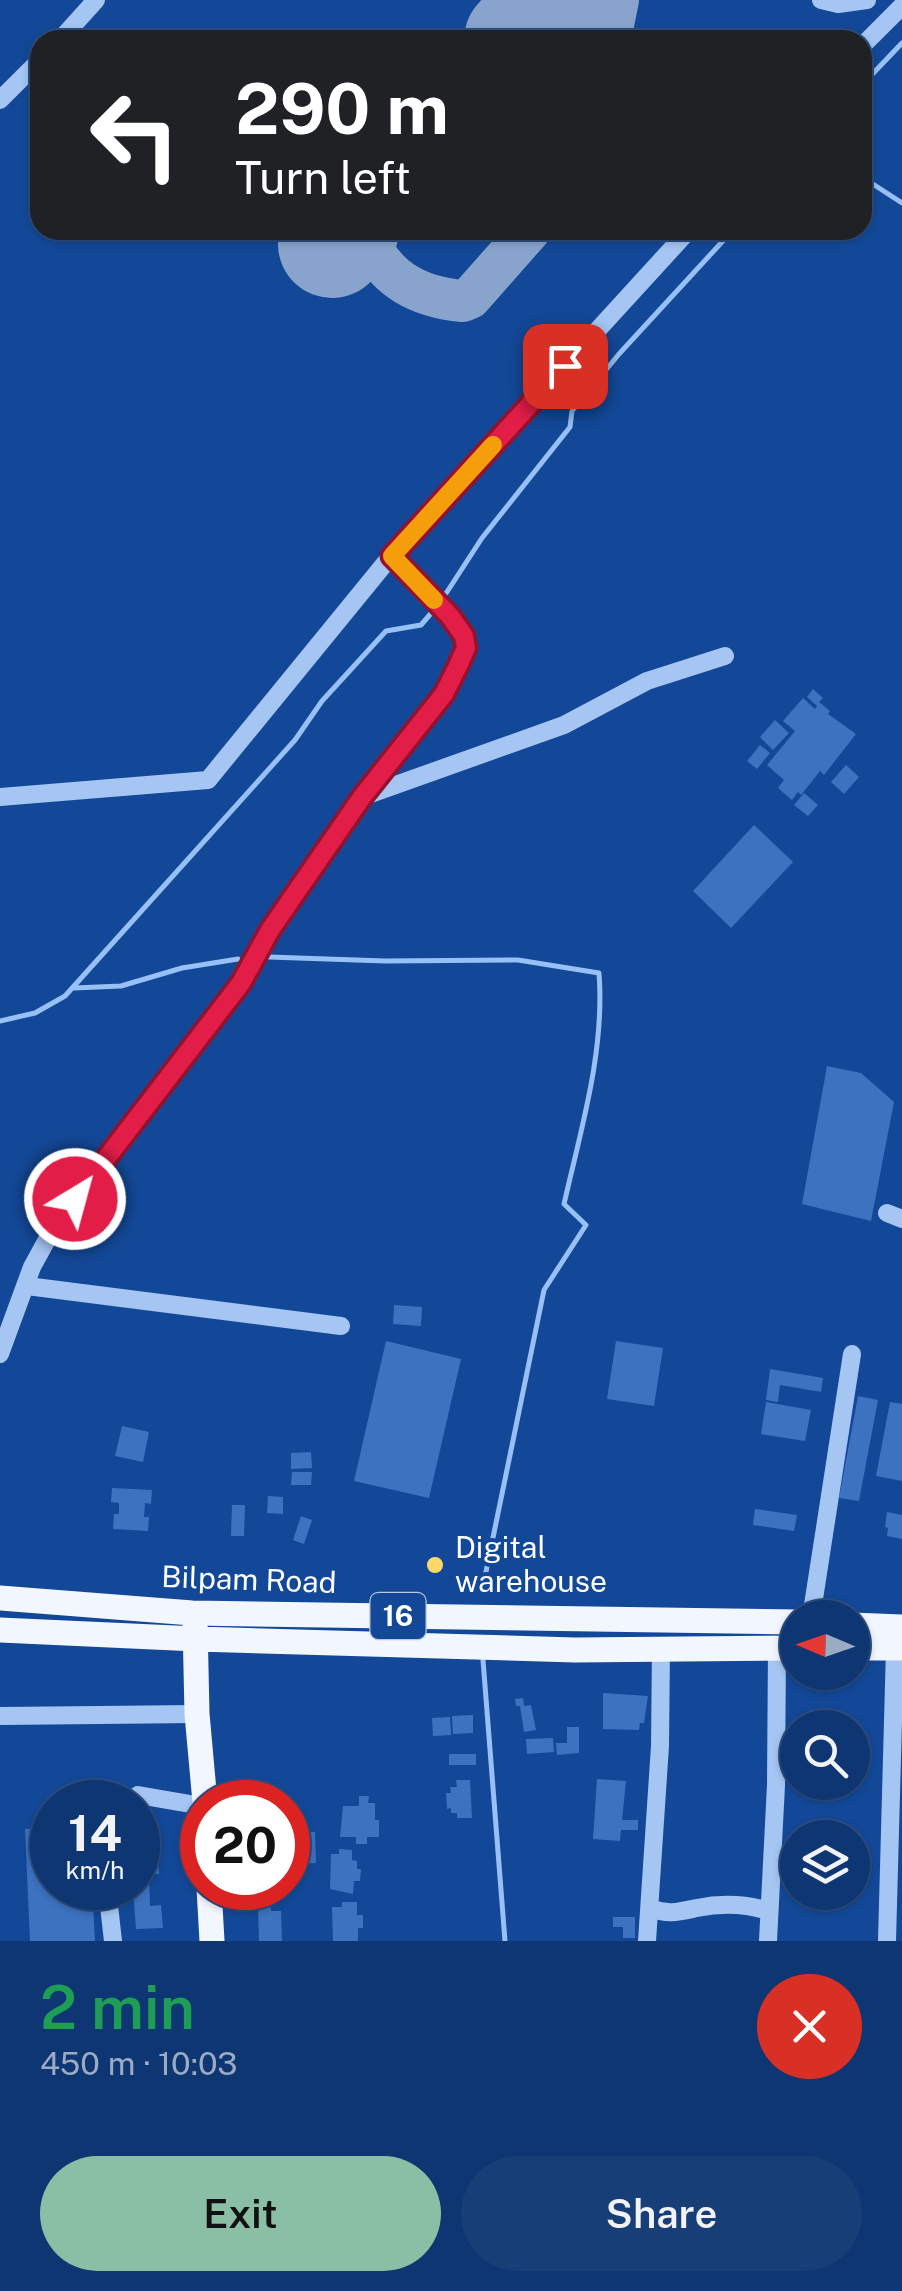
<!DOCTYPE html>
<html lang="en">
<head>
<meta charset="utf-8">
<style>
  :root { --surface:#0e3672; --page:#173e77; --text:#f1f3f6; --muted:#9babc4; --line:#2e5084; --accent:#8abfa5 }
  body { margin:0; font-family:"Public Sans",sans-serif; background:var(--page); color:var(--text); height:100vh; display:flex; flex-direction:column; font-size:38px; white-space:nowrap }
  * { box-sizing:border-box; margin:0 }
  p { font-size:32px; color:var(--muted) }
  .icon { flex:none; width:55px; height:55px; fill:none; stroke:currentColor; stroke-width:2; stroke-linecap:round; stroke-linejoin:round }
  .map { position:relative; height:1941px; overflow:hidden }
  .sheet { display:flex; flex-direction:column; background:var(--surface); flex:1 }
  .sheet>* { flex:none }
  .top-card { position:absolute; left:30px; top:30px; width:842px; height:210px; border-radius:30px; box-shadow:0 2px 8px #0004,0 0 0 2px var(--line); background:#202124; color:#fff; overflow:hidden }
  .needle { width:65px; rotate:272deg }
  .fabs { position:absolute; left:780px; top:1600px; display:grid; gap:20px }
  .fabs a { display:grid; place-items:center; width:90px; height:90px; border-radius:50%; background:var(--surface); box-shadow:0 2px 8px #0004,0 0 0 2px var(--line); font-size:50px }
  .speed { position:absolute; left:30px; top:1780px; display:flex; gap:20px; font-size:50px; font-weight:700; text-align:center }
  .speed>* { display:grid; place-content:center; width:130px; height:130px; border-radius:50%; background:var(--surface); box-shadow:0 2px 8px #0004,0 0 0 2px var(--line); line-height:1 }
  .speed small { font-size:25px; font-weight:400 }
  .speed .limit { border:15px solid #d22; background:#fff; color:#111 }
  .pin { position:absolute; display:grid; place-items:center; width:85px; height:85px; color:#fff; margin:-42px; border-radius:20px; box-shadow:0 5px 15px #0006 }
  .me { position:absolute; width:110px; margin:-55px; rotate:37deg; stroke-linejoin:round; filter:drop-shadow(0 0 8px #0008) }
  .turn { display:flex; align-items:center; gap:35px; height:210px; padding:0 40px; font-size:45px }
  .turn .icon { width:130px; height:130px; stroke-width:2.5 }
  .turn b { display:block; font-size:70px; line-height:85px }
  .round { display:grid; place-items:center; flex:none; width:105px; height:105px; border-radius:52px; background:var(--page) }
  .overview { display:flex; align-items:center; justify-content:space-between; height:170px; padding:0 40px }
  h1 { font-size:60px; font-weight:600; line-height:75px; color:#1e9e55 }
  .action { display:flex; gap:20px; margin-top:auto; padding:20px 40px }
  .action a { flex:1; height:115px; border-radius:60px; background:var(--accent); color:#111; font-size:40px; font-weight:600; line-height:115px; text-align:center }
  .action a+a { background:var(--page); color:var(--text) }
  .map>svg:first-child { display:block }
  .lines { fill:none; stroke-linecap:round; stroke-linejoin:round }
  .stream { stroke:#97c0f6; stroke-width:5 }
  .taxiway { stroke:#89a4cc; stroke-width:42 }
  .runway { stroke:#89a4cc; stroke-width:108 }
  .building { fill:#3c72c0 }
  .minor { stroke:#a5c6f3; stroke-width:18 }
  .major { stroke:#f1f6ff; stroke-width:25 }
  .route-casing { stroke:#92132f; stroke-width:25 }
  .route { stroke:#e11d48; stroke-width:18 }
  .slow { stroke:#f59e0b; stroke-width:18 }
  .poi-dot { fill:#ffd967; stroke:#134898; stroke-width:4 }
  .labels { text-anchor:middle; stroke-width:8; stroke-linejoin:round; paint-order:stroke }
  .shield { fill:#134898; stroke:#b8c8e0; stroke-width:2.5 }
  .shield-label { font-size:28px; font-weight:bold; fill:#fff }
  .poi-label { font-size:30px; fill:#fff; stroke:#134898; text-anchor:start }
  .street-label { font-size:30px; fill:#fff; stroke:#134898 }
</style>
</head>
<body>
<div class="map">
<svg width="902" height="1941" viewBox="0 0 902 1941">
  <rect width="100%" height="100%" fill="#134898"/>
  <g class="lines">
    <!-- stream -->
    <path class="stream" d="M862 85 902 43
      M862 177 902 203
      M445 595 482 538 570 427 572 411 619 354 733 230
      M269 957 385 961 518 960 599 973C605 1051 581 1129 564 1204L586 1225 544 1290 482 1591
      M74 988 121 986 182 968 238 959
      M0 1021 35 1013 65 996 295 740 322 701 386 631 421 625 433 611
      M483 1660 505 1941"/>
    <!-- taxiway -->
    <path class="taxiway" d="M610 40 618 0
      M364 230C381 277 415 297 463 301L470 298 530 230"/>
    <!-- runway -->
    <path class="runway" d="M518 40 554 0
      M332 244 345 230"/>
  </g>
  <!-- building -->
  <path class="building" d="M813 689 823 698 819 702 830 711 828 714 856 734 824 775 820 771 801 795 798 792 792 800 778 788 784 780 767 765 795 731 783 721 803 698 815 709 817 706 807 697Z
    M775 720 789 733 773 750 760 737Z
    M760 745 770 753 757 769 747 761Z
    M846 765 859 777 844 794 831 782Z
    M804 793 818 805 808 816 794 805Z
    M754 825 793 862 731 928 693 891Z
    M827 1066 861 1073 894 1102 871 1221 802 1204Z
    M394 1305 422 1307 421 1326 393 1324Z
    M386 1341 461 1359 429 1498 354 1481Z
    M616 1341 663 1348 654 1406 607 1399Z
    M770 1369 823 1378 821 1392 780 1385 778 1402 766 1400Z
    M858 1396 878 1400 859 1501 839 1498Z
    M766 1402 811 1410 805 1441 761 1434Z
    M890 1402 902 1404V1481L876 1476Z
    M122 1426 149 1432 143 1462 115 1456Z
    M311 1452 312 1468 291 1469V1453Z
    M292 1472H312L311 1485H291Z
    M112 1488 152 1490 151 1504 145 1503 144 1517H149L148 1531 113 1529 114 1514H119V1503L111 1502Z
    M268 1496 283 1497V1514L267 1513Z
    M232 1505H245L244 1536H231Z
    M755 1509 797 1515 794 1531 753 1525Z
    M887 1512 902 1515V1539L887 1536 888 1528 885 1527Z
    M301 1516 312 1520 304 1544 293 1540Z
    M603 1693 648 1696 644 1723H640L639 1730 603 1729Z
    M523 1698 524 1706 531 1705 536 1730 524 1732 520 1706H516L515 1699Z
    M473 1715V1733L453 1734 452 1716Z
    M450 1717 451 1735 433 1736 432 1718Z
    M567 1727H579V1753L557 1755 556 1743H567Z
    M553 1738 554 1752 527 1754 526 1739Z
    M449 1754H476V1765H449Z
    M597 1779 626 1781 622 1820H638V1830H621L620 1841 593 1839Z
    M456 1780H470L472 1818H457V1813H451V1808L447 1809 446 1793H451L450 1787H457Z
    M359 1796H369L368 1803H375V1820H379V1837H367V1844H356V1837H340L343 1806H359Z
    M52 1828V1888H92L95 1941H30L25 1829Z
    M315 1832 316 1863 288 1865V1833Z
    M339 1849 352 1850V1860L357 1861V1869H361L360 1881H354L353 1894 330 1889 331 1854H339Z
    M158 1851 159 1874H149L150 1906 161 1905 163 1928 136 1929 133 1888H138V1852Z
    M342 1902H357V1915H363V1928H358V1941H333L332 1907H342Z
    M271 1907V1911H281L282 1941H259L258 1908Z
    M613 1917H635V1938H623V1927H613Z"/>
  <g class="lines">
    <!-- minor -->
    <path class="minor" d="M821 0 838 4 867 0
      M60 40 96 0
      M862 46 902 6
      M0 100 40 60
      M0 797 208 780 391 556 689 230
      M362 797 564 725 647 681 725 656
      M887 1213 902 1219
      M27 1286 341 1326
      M0 1354 32 1267 55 1225 241 983 269 931 361 797 444 693 457 669 466 648 464 636 450 616 391 556
      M811 1618 852 1354
      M0 1716 197 1714
      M127 1802 138 1795 202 1806
      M107 1888 113 1941
      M650 1908C668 1915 678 1912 697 1908 721 1903 746 1904 769 1911
      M647 1941 660 1746 661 1648
      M768 1941 776 1785 777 1648
      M887 1941 895 1648"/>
    <!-- major -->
    <path class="major" d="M0 1598 192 1613 798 1622
      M195 1623 197 1714 205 1802
      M852 1625 902 1627
      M0 1630 197 1639 575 1650 798 1648
      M852 1648H902
      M209 1888 212 1941"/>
  </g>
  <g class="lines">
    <defs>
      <path id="route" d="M75 1199 241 983 270 930 362 797 444 694 457 668 466 648 464 636 450 616 392 556 565 366"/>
    </defs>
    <!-- route casing -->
    <use href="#route" class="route-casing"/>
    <!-- route -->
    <use href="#route" class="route"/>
    <!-- slow -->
    <path class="slow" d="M434 600 392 556 493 445"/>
  </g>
  <!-- markers -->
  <circle class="poi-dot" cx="435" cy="1565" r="10"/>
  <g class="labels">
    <!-- shield labels -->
    <rect class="shield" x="370.5" y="1593" width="55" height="46" rx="8"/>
    <g class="shield-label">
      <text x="398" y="1626">16</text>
    </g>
    <!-- poi labels -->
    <g class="poi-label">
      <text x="455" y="1558">Digital<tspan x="455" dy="34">warehouse</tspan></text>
    </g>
    <!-- street labels -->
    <g class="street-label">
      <text transform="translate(249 1580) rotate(2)" y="10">Bilpam Road</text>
    </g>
  </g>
</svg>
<div class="fabs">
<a><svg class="needle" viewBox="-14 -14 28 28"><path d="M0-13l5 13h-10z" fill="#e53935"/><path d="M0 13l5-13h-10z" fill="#9babc4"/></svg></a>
<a><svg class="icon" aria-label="search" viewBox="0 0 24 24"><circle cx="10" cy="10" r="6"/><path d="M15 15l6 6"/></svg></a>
<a><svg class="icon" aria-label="layers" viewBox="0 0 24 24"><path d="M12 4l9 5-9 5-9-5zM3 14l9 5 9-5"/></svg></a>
</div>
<div class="speed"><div>14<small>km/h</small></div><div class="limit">20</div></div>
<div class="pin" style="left:565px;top:366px;background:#d93025"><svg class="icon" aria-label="arrive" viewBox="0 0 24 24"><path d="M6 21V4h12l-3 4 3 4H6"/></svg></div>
<svg class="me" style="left:75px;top:1199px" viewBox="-20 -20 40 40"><circle r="17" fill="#e11d48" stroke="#fff" stroke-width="3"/><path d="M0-11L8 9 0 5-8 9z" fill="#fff"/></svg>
<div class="top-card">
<div class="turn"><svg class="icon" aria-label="left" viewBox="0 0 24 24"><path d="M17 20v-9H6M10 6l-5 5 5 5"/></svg><div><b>290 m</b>Turn left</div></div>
</div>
</div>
<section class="sheet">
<div class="overview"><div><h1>2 min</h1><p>450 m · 10:03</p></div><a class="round" style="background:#d93025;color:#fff"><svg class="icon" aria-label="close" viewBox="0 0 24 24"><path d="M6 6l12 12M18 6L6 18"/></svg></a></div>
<div class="action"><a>Exit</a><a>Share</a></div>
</section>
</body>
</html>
